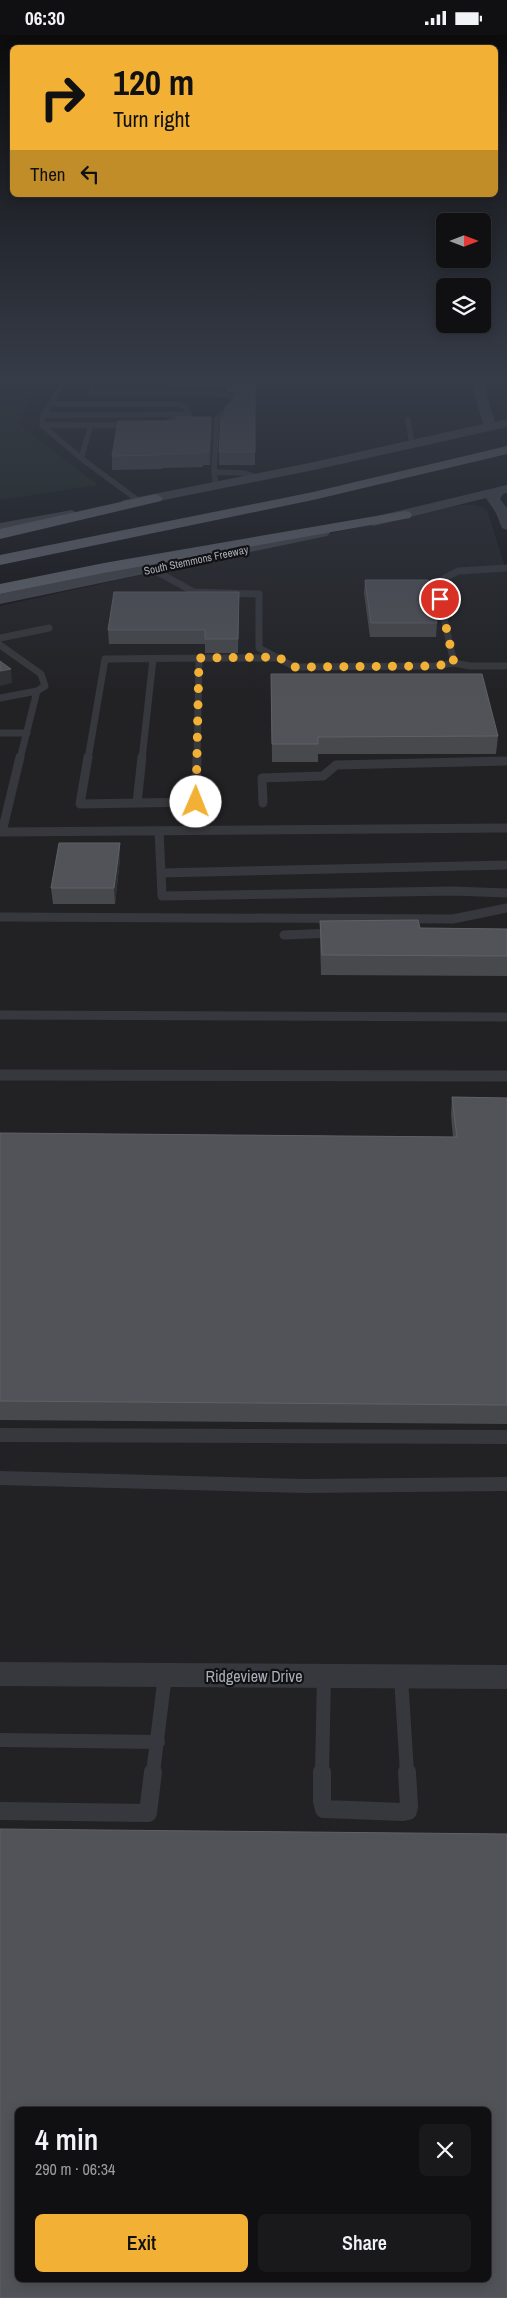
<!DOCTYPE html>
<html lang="en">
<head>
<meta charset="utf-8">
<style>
  :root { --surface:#101012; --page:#19191b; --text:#f1f3f6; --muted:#9c9d9f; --line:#303032; --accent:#f2b134 }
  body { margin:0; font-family:"Archivo Narrow",sans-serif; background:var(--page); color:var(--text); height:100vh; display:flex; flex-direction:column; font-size:19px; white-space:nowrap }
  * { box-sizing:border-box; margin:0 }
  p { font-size:16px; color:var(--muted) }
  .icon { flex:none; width:28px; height:28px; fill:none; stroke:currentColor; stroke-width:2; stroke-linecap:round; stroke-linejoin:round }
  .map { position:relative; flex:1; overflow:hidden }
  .side { position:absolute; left:15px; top:2072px; width:476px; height:175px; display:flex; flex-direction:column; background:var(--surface); border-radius:8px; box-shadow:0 2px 12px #0003,0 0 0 1px var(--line) }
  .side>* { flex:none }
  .banner { position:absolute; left:10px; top:10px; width:488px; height:152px; border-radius:8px; box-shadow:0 2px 12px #0003,0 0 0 1px var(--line); background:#f2b134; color:#111; overflow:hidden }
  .needle { width:32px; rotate:90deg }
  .buttons { position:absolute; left:436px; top:178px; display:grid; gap:10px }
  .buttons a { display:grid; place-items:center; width:55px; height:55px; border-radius:8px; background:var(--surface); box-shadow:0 2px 12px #0003,0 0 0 1px var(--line); font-size:25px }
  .pin { position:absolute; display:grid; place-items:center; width:42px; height:42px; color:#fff; margin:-21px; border:2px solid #fff; border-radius:50%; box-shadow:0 1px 5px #0007 }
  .me { position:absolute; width:55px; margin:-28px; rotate:1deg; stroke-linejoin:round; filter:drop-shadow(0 0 4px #0008) }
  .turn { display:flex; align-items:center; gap:18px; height:105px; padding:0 20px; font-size:22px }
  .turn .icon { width:65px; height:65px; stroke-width:2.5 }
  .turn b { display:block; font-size:35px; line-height:42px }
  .then { display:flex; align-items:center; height:48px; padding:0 20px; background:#0003; gap:10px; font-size:19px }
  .round { display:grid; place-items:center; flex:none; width:52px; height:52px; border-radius:8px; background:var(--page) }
  .overview { display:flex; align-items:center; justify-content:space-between; height:85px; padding:0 20px }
  h1 { font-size:30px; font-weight:600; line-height:38px }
  .button { display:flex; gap:10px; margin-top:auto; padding:10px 20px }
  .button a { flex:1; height:58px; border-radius:8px; background:var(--accent); color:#111; font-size:20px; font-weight:600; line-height:58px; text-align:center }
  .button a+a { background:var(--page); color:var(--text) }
  .status { display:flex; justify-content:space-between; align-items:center; height:35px; padding:0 25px; background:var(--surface); direction:ltr }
  .status svg { height:14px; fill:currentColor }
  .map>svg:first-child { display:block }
  .built { fill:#222225; fill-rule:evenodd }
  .green { fill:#1e261f }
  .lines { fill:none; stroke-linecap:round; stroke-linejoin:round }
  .lane-far5 { stroke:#37383d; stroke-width:5.5 }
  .lane-far4 { stroke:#37383d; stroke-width:7 }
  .lane-far3 { stroke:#37383d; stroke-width:9 }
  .lane-far2 { stroke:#37383d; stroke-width:11 }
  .lane-far1 { stroke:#37383d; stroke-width:14 }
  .lane { stroke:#37383d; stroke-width:18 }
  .street { fill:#37383d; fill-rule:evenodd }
  .secondary { fill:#45474d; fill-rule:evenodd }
  .highway { fill:#63666e; fill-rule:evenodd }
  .wall { fill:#47494d }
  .shaded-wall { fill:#2f3033 }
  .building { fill:#525359; stroke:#5f6168; fill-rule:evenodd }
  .route { stroke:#f2b134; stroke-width:9; stroke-dasharray:0 16.2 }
  .labels { text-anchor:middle; stroke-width:4.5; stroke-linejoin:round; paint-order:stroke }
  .far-street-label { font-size:11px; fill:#a8adb8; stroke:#111113 }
  .near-street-label { font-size:16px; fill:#a8adb8; stroke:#111113 }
</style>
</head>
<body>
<div class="status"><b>06:30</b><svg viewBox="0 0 49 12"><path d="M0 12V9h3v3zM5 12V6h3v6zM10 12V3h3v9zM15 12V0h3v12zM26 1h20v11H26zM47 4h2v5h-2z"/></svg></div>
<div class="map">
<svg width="507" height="2263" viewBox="0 0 507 2263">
  <rect width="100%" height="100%" fill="#161618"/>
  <!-- built -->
  <path class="built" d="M460 470H476L487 475 507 538V2263H0V571ZM18 2075H489V2245H18Z"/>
  <!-- green -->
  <path class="green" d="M0 346H42L17 388 98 450 0 465Z"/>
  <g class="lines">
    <!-- lane-far5 -->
    <path class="lane-far5" d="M65 346 43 380 42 390 82 424 139 466
      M94 346 91 359H219L235 362 232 372 217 384 214 437
      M50 369H179L186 372 189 379 160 390
      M43 380 184 379
      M408 385 412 409
      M42 390H132
      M81 423 91 390
      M216 451 214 437 243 438 256 442"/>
    <!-- lane-far4 -->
    <path class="lane-far4" d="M507 533 458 536 436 548 454 628 470 631H507
      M152 534 194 557 259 559V613L295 632 435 631 454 628
      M0 603 49 593
      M0 610 41 639 45 651 37 656 20 724
      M199 623H278
      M0 663 37 656
      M0 698H27
      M88 724 105 624 199 623
      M142 724 153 624
      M197 724 199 623"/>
    <!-- lane-far3 -->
    <path class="lane-far3" d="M20 722 2 797 507 793
      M88 722 80 769 196 767 197 722
      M137 768 142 722
      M263 768 262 743 323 741 336 730 507 726
      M159 796 161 838 507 830
      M161 838 162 861 453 856 507 858
      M0 882 453 884 507 873
      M284 900 335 898
      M0 980 507 982"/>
    <!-- lane-far2 -->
    <path class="lane-far2" d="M0 1040 507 1041"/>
    <!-- lane-far1 -->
    <path class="lane-far1" d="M0 1400 507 1402
      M0 1443 305 1451 507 1449
      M401 1642 407 1738
      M0 1705 158 1707
      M153 1738 165 1640
      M322 1738 324 1641"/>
    <!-- lane -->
    <path class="lane" d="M322 1737V1766L324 1774 403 1777 408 1776 409 1771 407 1737
      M0 1776 148 1778 153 1737"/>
    <!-- street -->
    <path class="street" d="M0 1627 507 1630V1654L0 1651Z"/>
    <!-- secondary -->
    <path class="secondary" d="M471 346H483L495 387 507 384V392L314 435 124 473 117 469 124 465 314 427 483 389Z
      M507 450V458L503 459 500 464 507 473V495L502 493 496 478 486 463 374 491 369 489 366 486 369 483Z
      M72 475 79 479 77 482 0 498V488Z
      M322 493 327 495 330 498 327 501 0 569V559Z"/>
    <!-- highway -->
    <path class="highway" d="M507 411V419L313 465 0 530V520L313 457Z
      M156 459 163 463 161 466 0 504V494Z
      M405 476 410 477 412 480 410 483 104 538 0 559V549L104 528Z"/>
  </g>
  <!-- wall -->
  <path class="wall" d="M174 346H255V430H219V417L224 383 237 359 226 356V352H174Z
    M211 382 212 395 210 430H203V432L162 433V434L112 435V421L177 386Z
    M365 545 437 588 436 602H370L364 558Z
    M239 557 238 618H205V609H109L108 595Z
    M271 639 498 701 496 719H318V727H272Z
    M120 824 115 869H53L51 853Z
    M320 886 420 893 507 894V941L321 940 320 905Z
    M452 1062 507 1063V1389L0 1385V1098L453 1102 451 1080Z"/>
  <!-- shaded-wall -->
  <path class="shaded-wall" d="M211 382 212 395 210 430 209 417Z
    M11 634 12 648 0 651V636Z
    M120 808V824L115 869 114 853Z"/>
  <!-- building -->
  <path class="building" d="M236 346H255V417H219L221 383H224L225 372 236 362 240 351 238 347Z
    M177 382H211L209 417H203V418L161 419V420L112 421 118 386H177Z
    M365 545H428L437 588H371Z
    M114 557H239L238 604H205V595H108Z
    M0 626 11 634 0 636Z
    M271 639H482L498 701 318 702V709H272Z
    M59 808H120L114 853H51Z
    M418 885 420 893 507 894V921L322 920 320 886Z
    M452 1062 507 1063V1370L0 1366V1098L457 1102Z
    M0 1794 507 1799V2263H0ZM18 2075H489V2245H18Z"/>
  <!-- sky -->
  <linearGradient id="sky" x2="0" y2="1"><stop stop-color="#0c0c0d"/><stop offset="0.52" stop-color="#363c48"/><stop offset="1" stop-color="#363c48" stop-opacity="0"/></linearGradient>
  <rect width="507" height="663" fill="url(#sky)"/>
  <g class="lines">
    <!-- route -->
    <path class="route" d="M196 767 199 623 278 622 295 632 435 631 454 628 440 564"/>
  </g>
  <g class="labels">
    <!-- far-street labels -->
    <g class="far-street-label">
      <text transform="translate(196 525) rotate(-12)" y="4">South Stemmons Freeway</text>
    </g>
    <!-- near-street labels -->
    <g class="near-street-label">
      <text x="254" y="1647">Ridgeview Drive</text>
    </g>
  </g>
</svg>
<div class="buttons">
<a><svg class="needle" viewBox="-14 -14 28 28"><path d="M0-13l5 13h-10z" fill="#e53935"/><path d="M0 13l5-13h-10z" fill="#9c9d9f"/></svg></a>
<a><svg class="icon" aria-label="layers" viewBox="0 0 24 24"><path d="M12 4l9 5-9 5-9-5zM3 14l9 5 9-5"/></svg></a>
</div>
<div class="pin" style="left:440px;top:564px;background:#d93025"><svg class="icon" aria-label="arrive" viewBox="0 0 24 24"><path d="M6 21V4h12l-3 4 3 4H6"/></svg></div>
<svg class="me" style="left:196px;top:767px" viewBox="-20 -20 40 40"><circle r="19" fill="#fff"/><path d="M0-13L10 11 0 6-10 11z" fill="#f2b134"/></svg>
<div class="banner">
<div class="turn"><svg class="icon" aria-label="right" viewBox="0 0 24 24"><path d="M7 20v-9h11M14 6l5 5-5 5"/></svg><div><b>120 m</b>Turn right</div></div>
<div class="then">Then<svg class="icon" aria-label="left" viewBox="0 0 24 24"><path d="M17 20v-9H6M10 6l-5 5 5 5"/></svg></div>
</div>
<section class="side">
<div class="overview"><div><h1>4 min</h1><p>290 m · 06:34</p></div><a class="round"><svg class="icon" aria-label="close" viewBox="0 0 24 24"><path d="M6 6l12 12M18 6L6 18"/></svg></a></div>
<div class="button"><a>Exit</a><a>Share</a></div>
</section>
</div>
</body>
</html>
